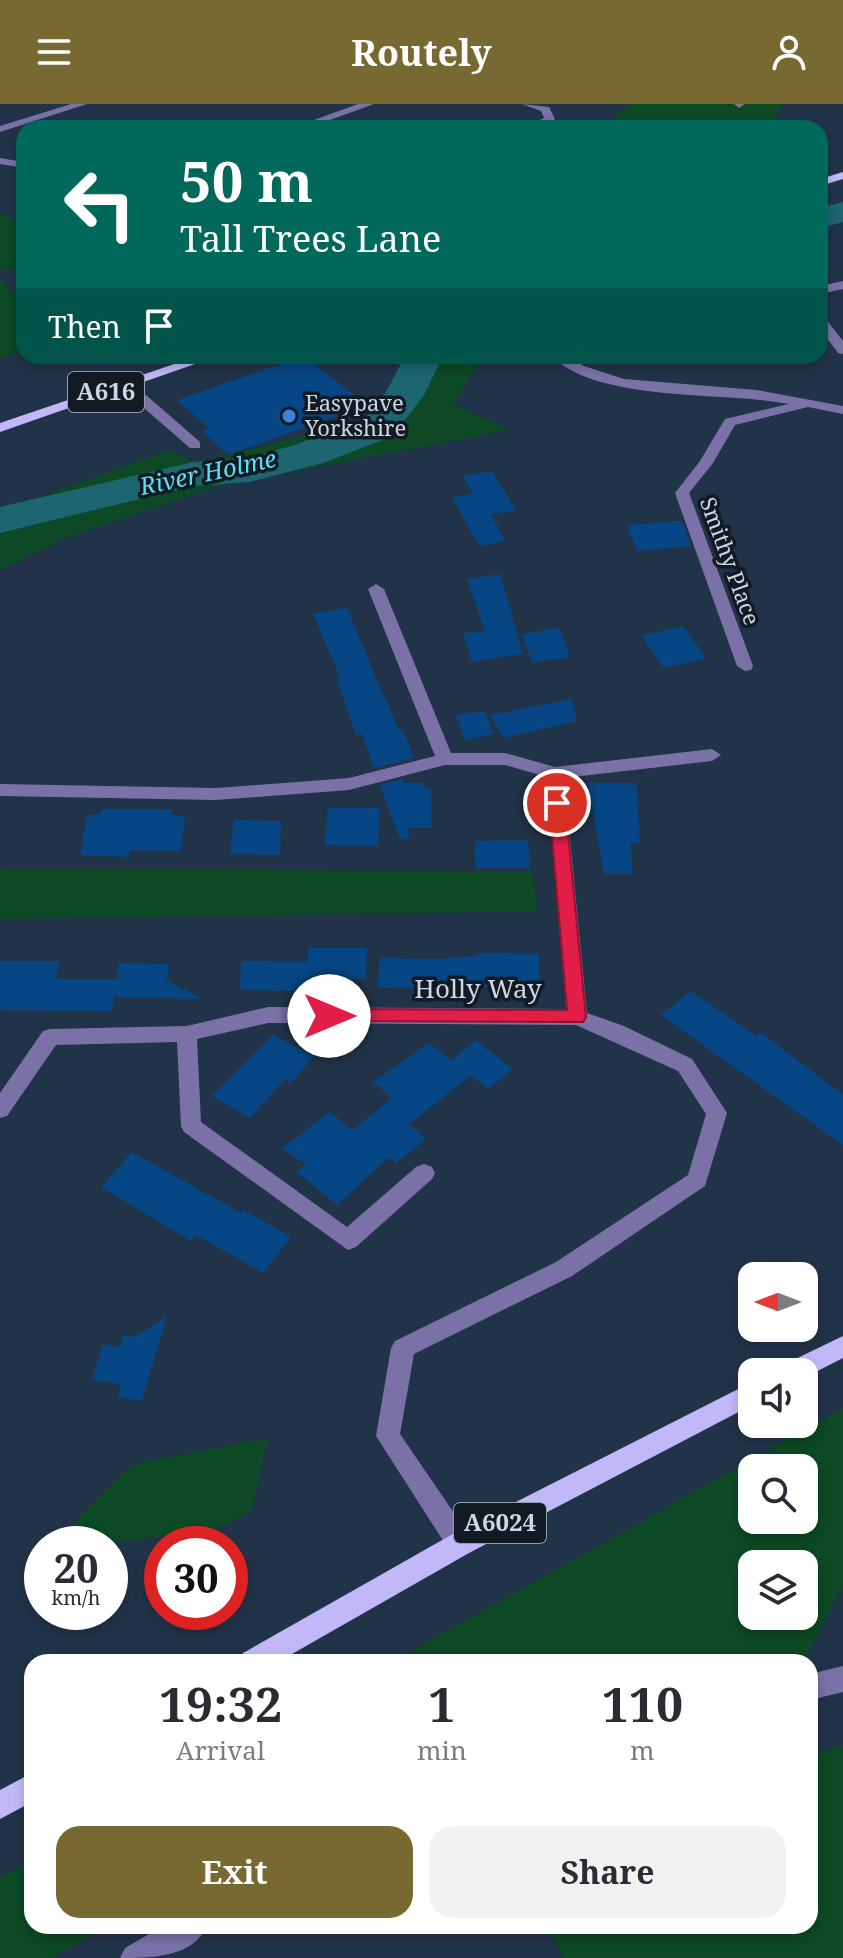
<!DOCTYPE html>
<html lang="en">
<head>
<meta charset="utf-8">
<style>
  :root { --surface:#fff; --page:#f2f2f3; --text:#2b2b33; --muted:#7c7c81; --accent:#786933 }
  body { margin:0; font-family:"Noto Serif",serif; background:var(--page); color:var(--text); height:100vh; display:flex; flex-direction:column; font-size:30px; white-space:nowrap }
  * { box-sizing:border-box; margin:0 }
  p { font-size:26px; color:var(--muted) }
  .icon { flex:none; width:44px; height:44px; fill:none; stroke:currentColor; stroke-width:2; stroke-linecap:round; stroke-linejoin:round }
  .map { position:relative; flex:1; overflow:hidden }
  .details { position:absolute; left:24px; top:1550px; width:794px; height:280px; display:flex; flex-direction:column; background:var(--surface); border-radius:24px; box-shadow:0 4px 12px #0003 }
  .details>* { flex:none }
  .top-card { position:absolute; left:16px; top:16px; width:812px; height:244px; border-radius:24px; box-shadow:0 4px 12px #0003; background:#00695c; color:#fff; overflow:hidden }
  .needle { width:52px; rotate:270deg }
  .tools { position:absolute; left:738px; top:1158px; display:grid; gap:16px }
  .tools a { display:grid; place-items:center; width:80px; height:80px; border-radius:16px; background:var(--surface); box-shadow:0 4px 12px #0003; font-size:40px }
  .speed { position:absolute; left:24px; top:1422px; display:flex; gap:16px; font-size:40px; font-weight:700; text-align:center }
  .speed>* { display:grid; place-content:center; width:104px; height:104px; border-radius:50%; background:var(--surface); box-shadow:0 4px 12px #0003; line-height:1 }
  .speed small { font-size:20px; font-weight:400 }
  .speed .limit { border:12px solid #d22; background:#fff; color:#111 }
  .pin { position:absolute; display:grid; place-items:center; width:68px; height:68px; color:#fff; margin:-34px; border:4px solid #fff; border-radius:50%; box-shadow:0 2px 8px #0007 }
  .me { position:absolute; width:88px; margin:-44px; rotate:90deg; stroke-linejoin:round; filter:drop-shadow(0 0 6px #0008) }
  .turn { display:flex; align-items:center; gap:28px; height:168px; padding:0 32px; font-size:36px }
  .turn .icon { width:104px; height:104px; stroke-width:2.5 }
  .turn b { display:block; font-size:56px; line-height:68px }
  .then { display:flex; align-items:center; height:76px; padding:0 32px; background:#0003; gap:16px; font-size:30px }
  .eta { display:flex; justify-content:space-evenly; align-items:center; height:136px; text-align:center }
  .eta b { font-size:48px; font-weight:700; line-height:56px }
  .primary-button { display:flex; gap:16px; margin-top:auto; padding:16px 32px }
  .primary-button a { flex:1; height:92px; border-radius:24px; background:var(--accent); color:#fff; font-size:32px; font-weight:700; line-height:92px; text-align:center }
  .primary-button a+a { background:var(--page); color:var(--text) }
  header { display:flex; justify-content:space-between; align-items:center; height:104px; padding:0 32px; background:var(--accent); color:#fff; font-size:36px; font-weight:700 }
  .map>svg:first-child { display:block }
  .green { fill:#0c4924; fill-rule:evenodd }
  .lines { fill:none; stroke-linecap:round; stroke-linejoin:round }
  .river { fill:#1c6671; fill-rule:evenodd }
  .building { fill:#064684 }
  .minor { fill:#7a71a6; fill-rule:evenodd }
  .major { fill:#c2b8f9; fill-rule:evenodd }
  .route { fill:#e11d48; stroke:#92132f; stroke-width:2 }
  .shop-dot { fill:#3f7fe0; stroke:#121a24; stroke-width:3 }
  .labels { text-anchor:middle; stroke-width:7; stroke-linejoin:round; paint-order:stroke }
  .far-poi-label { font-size:22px; fill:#ccd7e4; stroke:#121a24; text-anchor:start }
  .far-street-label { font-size:22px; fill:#ccd7e4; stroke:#121a24 }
  .shield { fill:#121a24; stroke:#949eaa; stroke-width:2 }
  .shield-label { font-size:24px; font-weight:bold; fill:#ccd7e4 }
  .far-water-label { font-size:24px; font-style:italic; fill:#58e0f5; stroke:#121a24 }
  .street-label { font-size:26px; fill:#ccd7e4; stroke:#121a24 }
</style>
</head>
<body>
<header><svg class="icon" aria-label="menu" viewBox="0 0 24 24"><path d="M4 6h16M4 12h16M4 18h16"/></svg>Routely<svg class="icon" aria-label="person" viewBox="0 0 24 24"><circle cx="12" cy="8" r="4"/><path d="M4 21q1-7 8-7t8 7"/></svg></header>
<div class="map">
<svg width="843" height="1854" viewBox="0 0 843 1854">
  <rect width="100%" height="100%" fill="#213348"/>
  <!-- green -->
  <path class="green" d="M630 0H783L770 24H648L613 13Z
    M0 110 24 119V162L0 167Z
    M0 176 24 202V246L0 254Z
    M431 252H482L453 301 510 326 218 382 63 435 0 466V407L170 346 194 359 373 314Z
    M0 765 533 767 537 807 0 815Z
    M843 1304V1481L803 1558H392ZM804 1364V1416H752V1364ZM752 1460H804V1512H752Z
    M268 1334 252 1406 220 1424 108 1440H63L77 1415 131 1361Z
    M843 1641V1854H563L550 1822H810V1650Z
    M32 1756V1822H110L50 1854H0V1773Z"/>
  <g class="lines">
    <!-- river -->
    <path class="river" d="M843 98V118L820 124V104Z
      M405 252H443L424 291 393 332 323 359 249 378 193 382 0 429V403L193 358 248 354 295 341 365 314 386 288Z"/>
  </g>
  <!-- building -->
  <path class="building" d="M304 252 367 301 228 351 202 327 209 324 177 296Z
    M492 367 516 407 491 410 505 437 479 442 452 393 473 390 463 372Z
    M682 417 691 442 637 447 627 421Z
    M500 470 523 550 472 558 463 529 485 527 467 475Z
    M347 504 382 588 399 626H403L414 654 374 664 362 630 356 631 336 573H340L313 510Z
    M683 522 706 554 664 564 641 532Z
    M559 524 570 553 532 559 522 530Z
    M572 595 577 617 503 634 491 611Z
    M485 607 494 630 465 636 456 611Z
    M403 675 404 679H424L427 686H431V724H408L409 734 400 736 380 681Z
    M588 679H636L640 739H630L633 770H604Z
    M328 704H379L378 742 325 741Z
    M102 705H172L171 711 185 712 181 747 130 746 129 753 80 751 87 711 101 710Z
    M234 716 281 717 280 751 230 750Z
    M528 736 530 764H476L475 737Z
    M308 844H367L366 875H309L308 887 240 886 241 857 308 858Z
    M478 849 539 850 540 882 378 884 380 854 436 855 478 852Z
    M0 857H59L56 875H117L119 859 169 860 167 877 203 895 115 893 116 880 112 907 0 906Z
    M691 887 756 932 760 928 843 991V1041L661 911Z
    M273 931 314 952 291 979 285 975 250 1014 212 992Z
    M476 936 513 965 488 985 452 956Z
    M429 939 471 971 409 1020 426 1035 396 1059 389 1053 337 1101 297 1068 306 1060 281 1045 330 1008 352 1026 392 994 373 978Z
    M132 1048 241 1109 244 1106 291 1133 263 1169 196 1131 191 1137 101 1083Z
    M167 1212 142 1297 118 1293 121 1280 92 1276 103 1240 120 1243 123 1231 135 1233Z"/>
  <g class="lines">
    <!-- minor -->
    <path class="minor" d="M71 0H87L0 28V22Z
      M358 0H374L308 24H292Z
      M522 0 549 3 555 15 546 23 524 24 544 14 541 7Z
      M734 0H745L739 4Z
      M0 54 24 58V64L0 60Z
      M843 177V185L820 190V182Z
      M820 213 825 214 843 237V250L838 249 820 225Z
      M551 252H567L584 262 624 275 757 286 843 302V310L808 303 735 321 713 359 689 389 753 562 751 566 745 567 737 562 675 389 700 357 725 315 789 300C723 287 600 299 551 252Z
      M121 278H131L200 338V344H190L121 284Z
      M376 480 384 485 451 649H505L555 663 712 645 721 651 712 657 564 674 587 909 624 922 692 955 727 1009 705 1082 572 1172 414 1250 400 1330 469 1431 473 1440 469 1449 460 1452 451 1449 376 1332 391 1244 395 1237 556 1158 688 1071 706 1010 678 967 576 921 268 919 197 935 201 1018 347 1123 416 1063 424 1060 432 1063 435 1069 432 1075 356 1143 348 1146 184 1028 181 1022 177 938 56 941 7 1012 0 1014V989L43 927 50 925 187 922 268 903 566 905 547 673 505 661H445L349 686 216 696 0 692V680L216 684 349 674 435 652 368 485Z
      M843 1562V1588L810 1596V1570Z
      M163 1822H207C193 1854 150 1854 120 1854L125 1844Z"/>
    <!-- major -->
    <path class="major" d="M843 68V75L820 82V75Z
      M198 252H218L0 328V319Z
      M843 1232V1254L804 1274V1268H781L785 1260Z
      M752 1278V1301L469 1449 278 1558H239L243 1549 451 1431Z
      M32 1669V1698L0 1715V1686Z"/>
  </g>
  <!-- route -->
  <path class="route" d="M557 694 565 699 586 913 583 918 323 917 320 912 323 907 329 905 567 906 549 699Z"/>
  <!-- markers -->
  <circle class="shop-dot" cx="289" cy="312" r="8"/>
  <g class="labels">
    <!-- far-poi labels -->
    <g class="far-poi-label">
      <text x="305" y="307">Easypave<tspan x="305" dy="25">Yorkshire</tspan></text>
    </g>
    <!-- far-street labels -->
    <g class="far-street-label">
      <text transform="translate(730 457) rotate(70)" y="8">Smithy Place</text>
    </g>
    <!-- shield labels -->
    <g class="shield">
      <rect x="68" y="268" width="76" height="40" rx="6"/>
      <rect x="454" y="1399" width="92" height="40" rx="6"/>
    </g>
    <g class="shield-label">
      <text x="106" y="296">A616</text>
      <text x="500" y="1427">A6024</text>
    </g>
    <!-- far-water labels -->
    <g class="far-water-label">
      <text transform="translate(208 369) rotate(-12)" y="8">River Holme</text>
    </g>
    <!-- street labels -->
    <g class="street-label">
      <text x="478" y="894">Holly Way</text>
    </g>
  </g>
</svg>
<div class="tools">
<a><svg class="needle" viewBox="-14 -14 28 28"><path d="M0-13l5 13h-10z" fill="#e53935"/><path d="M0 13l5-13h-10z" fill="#7c7c81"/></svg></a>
<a><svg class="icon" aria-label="sound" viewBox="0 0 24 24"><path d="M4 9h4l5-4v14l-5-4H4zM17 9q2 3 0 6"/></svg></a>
<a><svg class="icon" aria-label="search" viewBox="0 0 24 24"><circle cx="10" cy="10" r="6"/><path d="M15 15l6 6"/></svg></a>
<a><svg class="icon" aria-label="layers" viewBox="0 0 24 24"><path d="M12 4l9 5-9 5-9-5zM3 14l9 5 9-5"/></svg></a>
</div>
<div class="speed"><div>20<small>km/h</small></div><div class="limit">30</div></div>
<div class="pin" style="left:557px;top:699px;background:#d93025"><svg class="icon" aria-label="arrive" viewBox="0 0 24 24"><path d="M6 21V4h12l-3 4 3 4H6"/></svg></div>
<svg class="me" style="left:329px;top:912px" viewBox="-20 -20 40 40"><circle r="19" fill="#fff"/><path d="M0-13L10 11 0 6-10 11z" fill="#e11d48"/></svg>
<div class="top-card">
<div class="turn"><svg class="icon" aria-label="left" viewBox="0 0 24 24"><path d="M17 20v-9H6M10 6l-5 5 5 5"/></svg><div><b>50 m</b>Tall Trees Lane</div></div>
<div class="then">Then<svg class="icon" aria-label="arrive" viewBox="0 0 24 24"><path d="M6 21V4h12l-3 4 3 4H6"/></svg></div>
</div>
<section class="details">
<div class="eta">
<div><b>19:32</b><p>Arrival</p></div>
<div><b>1</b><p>min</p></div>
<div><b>110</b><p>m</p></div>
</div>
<div class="primary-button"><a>Exit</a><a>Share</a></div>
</section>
</div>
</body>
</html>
